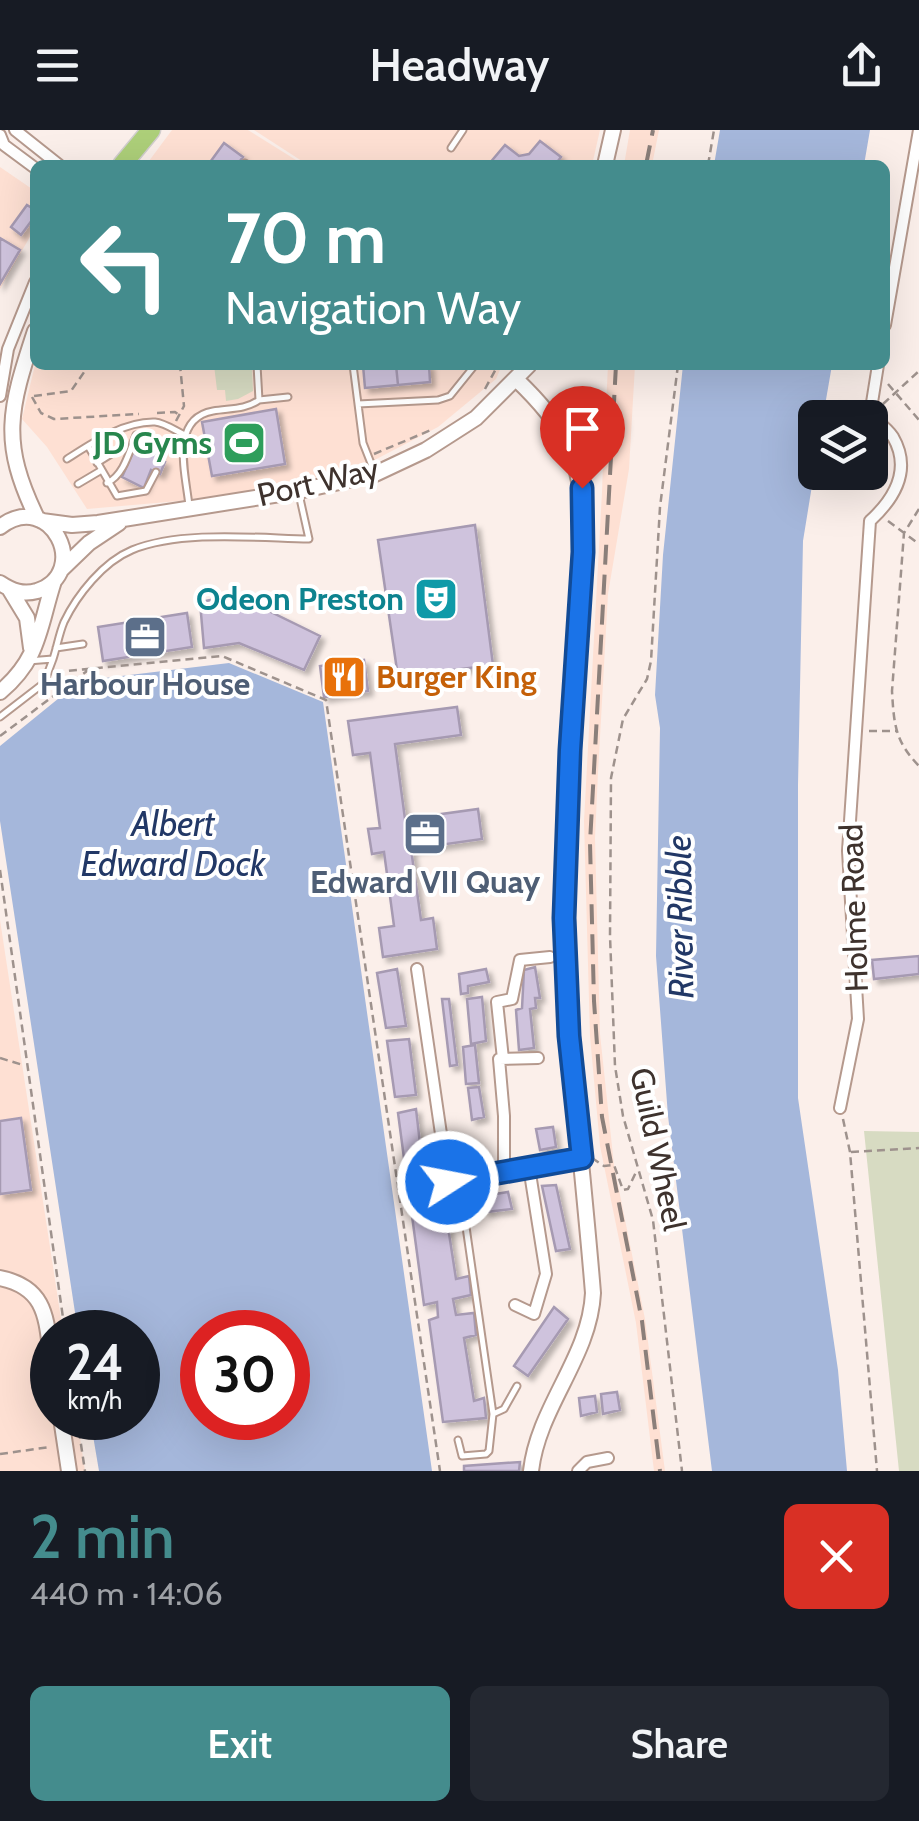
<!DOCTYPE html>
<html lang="en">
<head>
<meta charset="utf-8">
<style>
  :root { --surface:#171b24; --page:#242831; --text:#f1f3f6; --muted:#9ea1a6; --accent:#448c8d }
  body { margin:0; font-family:Cabin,sans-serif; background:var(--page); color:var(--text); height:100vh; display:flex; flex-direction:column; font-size:38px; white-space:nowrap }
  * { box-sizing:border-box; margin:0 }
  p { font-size:32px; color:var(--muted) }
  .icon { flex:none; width:55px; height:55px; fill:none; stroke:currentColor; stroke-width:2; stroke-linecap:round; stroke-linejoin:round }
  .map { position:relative; height:1341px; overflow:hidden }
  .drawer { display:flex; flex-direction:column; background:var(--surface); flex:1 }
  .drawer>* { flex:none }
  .top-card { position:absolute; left:30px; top:30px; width:860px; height:210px; border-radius:15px; box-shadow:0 10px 40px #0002; background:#448c8d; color:#fff; overflow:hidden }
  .tools { position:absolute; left:798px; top:270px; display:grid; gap:20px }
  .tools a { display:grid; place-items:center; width:90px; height:90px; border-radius:15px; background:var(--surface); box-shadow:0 10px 40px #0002; font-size:50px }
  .speed { position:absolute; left:30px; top:1180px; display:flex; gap:20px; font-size:50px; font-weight:700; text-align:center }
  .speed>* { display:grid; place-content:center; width:130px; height:130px; border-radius:50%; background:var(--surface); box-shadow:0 10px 40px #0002; line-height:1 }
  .speed small { font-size:25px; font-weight:400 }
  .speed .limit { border:15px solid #d22; background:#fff; color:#111 }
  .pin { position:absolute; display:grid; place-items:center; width:85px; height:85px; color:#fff; margin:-102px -42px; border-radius:50% 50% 50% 0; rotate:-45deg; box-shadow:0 0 10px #0007 }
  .pin .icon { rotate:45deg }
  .me { position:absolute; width:110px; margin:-55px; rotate:79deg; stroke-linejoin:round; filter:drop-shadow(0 0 8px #0008) }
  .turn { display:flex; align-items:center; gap:35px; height:210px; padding:0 30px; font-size:45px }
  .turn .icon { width:130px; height:130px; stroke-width:2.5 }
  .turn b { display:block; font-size:70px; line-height:85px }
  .round { display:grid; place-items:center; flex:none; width:105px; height:105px; border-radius:15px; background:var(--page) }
  .overview { display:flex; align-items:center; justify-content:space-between; height:170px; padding:0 30px }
  h1 { font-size:60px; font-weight:600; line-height:75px; color:var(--accent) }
  .button { display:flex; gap:20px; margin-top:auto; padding:20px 30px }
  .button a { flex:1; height:115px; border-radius:15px; background:var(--accent); color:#fff; font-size:40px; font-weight:600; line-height:115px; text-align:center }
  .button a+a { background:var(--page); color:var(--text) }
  header { display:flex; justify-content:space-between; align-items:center; height:130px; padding:0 30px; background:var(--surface); font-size:45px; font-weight:600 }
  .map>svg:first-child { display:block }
  .built { fill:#fee0d3 }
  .green { fill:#d7dbc2 }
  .water { fill:#a5b7db; fill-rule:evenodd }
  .building { fill:#cfc3dd; stroke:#a69ab2; stroke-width:2.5; filter:url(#shadow) }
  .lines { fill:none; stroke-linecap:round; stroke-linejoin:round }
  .lane-casing { stroke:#b5998d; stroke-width:9 }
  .street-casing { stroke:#b5998d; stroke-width:14 }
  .secondary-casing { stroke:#b5998d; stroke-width:18 }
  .highway-casing { stroke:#d1cecd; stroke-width:21 }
  .path { stroke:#9e928d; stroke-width:2.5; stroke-dasharray:8 5; stroke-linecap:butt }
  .lane { stroke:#fff; stroke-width:5 }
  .street { stroke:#fff; stroke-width:10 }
  .secondary { stroke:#fff; stroke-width:14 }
  .highway { stroke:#adcf79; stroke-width:18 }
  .rail { stroke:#8b7f7a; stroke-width:4; stroke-dasharray:20 10; stroke-linecap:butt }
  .route-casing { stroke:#114b97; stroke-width:25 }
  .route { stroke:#1a73e8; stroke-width:18 }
  .labels { text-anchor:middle; stroke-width:8; stroke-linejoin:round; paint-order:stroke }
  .leisure-label { font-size:32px; font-weight:bold; fill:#27864d; stroke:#fff; text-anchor:end }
  .street-label { font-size:32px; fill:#3e322d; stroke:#fff }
  .culture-label { font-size:32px; font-weight:bold; fill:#0d838f; stroke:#fff; text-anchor:end }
  .food-label { font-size:32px; font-weight:bold; fill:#c56008; stroke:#fff; text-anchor:start }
  .service-label { font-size:32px; font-weight:bold; fill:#4e5e75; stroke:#fff }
  .water-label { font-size:35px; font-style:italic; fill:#223866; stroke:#fff }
</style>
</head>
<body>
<header><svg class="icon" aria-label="menu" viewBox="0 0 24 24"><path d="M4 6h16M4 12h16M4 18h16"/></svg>Headway<svg class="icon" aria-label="share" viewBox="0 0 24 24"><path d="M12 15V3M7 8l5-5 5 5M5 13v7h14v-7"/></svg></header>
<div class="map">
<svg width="919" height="1341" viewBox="0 0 919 1341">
  <defs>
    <filter id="shadow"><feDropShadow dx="4.5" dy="4.5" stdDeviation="2.5" flood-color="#0004"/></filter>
  </defs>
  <rect width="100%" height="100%" fill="#fbefea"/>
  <!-- built -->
  <path class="built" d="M172 0H248L304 35H146Z
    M254 0H600L592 35H308Z
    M630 0H659L652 35H624Z
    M0 37 35 61V98L0 159Z
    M35 235H502L496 249 438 297 363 336 280 356 179 371 87 379 47 317 22 289Z
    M608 235H635L629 339 608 464 598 643 595 708 600 904 614 1035 645 1189 665 1341H654L636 1193 600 1016 590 906 584 691 602 362 603 333 598 332V318H604Z
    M0 790 63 1202H52V1288H77L85 1341H0Z"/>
  <!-- green -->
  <path class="green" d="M214 235H252L253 261 238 269 226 271 225 260H217Z
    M864 1001 919 1002V1341H899Z"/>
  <!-- water -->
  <path class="water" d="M720 0H870L864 35H714Z
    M683 235H832L823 287 815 288V337L803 411 798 655V968L838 1240 847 1341H712L668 986 656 826 660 598 655 565 663 425Z
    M229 533 323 572 432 1341H99L90 1288H138V1202H78L0 691V616L80 551ZM202 1202H288V1288H202Z"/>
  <!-- building -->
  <path class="building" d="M540 11 561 27 555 35 489 34 505 15 519 26 529 24Z
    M224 13 243 27 237 35H208Z
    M27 75 35 80V86L21 105 11 97Z
    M0 108 20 120 0 154Z
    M363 235H396L398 255 365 258Z
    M396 235H429L430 252 398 255Z
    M276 279 285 334 212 346 202 292Z
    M138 311 160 319 156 329 165 332 160 344 151 340 144 358 122 347Z
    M475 395 493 535 398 547 378 410Z
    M236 465 320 506 304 540 239 513 204 518 200 472Z
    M187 483 192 517 103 531 98 497Z
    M364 530 368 561 324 567 320 536Z
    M457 577 461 605 395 614 405 689 478 679 482 709 411 719 421 790 433 788 437 819 383 827 379 798 394 796 384 722 372 724 368 699 380 698 370 623 353 625 348 591Z
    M919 826V844L874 849 872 830Z
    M535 837 540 868H535L536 878 530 879 534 918 519 920 516 880 522 878 524 840Z
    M397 839 406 896 386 898 377 843Z
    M486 839 489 852 468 856V863L461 864 459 844Z
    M482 867 486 911 471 914 467 869Z
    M442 869H449L457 935 450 936Z
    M409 909 416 965 395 967 387 911Z
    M475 915 479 953 466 954 463 917Z
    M479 957 484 987 472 990 468 958Z
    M416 979 424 1048 407 1051 398 983Z
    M21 988 31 1060 0 1064V991Z
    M553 997 556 1017 540 1020 536 999Z
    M556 1055 570 1119 556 1121 542 1056Z
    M508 1062 512 1079 486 1082 483 1066Z
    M454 1065 457 1081 446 1084 456 1149 469 1146 471 1165 453 1169 456 1185 474 1183 476 1205 464 1208 474 1271 484 1268 486 1288 443 1292 429 1190 438 1187 437 1172 424 1175 410 1071Z
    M554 1177 568 1189 528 1246 514 1236Z
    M617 1262 620 1280 603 1284 601 1264Z
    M595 1266 597 1282 581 1286 579 1268Z
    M520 1332 519 1341H464V1336Z"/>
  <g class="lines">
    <defs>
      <path id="lane" d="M451 18 463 0
        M245 33 248 35
        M353 235 363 313 374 341
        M259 270 288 267
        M358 274 438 270 450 266 475 235
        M88 316 117 366 146 361 156 342
        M67 329C92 313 124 291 155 292 165 293 176 301 185 305
        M97 333 113 323
        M107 353C124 345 129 322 136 305L162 317 160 330
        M78 354 100 341
        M189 376C186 345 169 289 213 281 229 278 245 280 259 270L257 235
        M56 518 83 514
        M28 531 53 529C57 517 59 504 64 492 77 465 103 432 132 420 181 400 257 408 309 409L299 364
        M0 587 44 553 53 529
        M465 1090 493 1284 504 1279 517 1256
        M458 1310 462 1326 486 1324 489 1321 493 1284"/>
      <path id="street" d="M15 0 59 35
        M0 5 4 15 35 38
        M885 195 919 0
        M0 266 8 219 35 152
        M417 839 448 1052 582 1028
        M503 929 497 872 512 869 520 830 550 827
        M840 978 858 889 848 721 870 391C894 369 912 340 893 307 888 299 877 291 870 285L878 235
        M504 1042V986L499 929 538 928
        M458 1050 465 1087
        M515 1175 534 1184 546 1144 529 1037
        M578 1341 587 1332 608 1328"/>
      <path id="secondary" d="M605 35 613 0
        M35 201C9 280 0 312 37 388
        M517 250C564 295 579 323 584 389 581 523 562 657 564 792 567 916 583 1039 593 1163 590 1227 538 1277 531 1341
        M42 391 72 395 98 393 299 361 375 344 426 320 476 288 529 235
        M0 397C51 358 92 443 37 461 23 465 12 461 0 453
        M62 439 89 413 119 393
        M10 460 27 488 31 518
        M0 562C40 529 39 497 54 451
        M0 1148C49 1158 46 1192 52 1233
        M61 1288 69 1341"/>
      <path id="highway" d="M122 35 151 0"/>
    </defs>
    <!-- lane casing -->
    <use href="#lane" class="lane-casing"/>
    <!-- street casing -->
    <use href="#street" class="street-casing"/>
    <!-- secondary casing -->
    <use href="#secondary" class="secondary-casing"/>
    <!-- highway casing -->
    <use href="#highway" class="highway-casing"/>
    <!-- path -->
    <path class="path" d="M708 35 714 0
      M678 235 660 377 651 531 647 549 623 589 611 648 610 806 615 936 623 986 653 1090 682 1341
      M888 254 919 290
      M485 259 498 235
      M34 266 71 261 89 235
      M32 267 41 283 54 289 139 284
      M883 274 919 241
      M157 283 175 282 179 285
      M176 291 184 276 180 235
      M374 324 431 300
      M919 379 904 403 892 561C894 595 895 611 919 636
      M888 391 919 414
      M56 542 222 526 326 570 440 1341
      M869 601H896
      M0 606 91 538
      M0 740 65 1202
      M0 928 23 935
      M843 989 850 1022 877 1341
      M851 1022 919 1018
      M592 1028 604 1036 614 1035 623 1060 628 1059 637 1040
      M401 1061 437 1054
      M77 1288 85 1341
      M0 1324 50 1317"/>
    <!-- lane -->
    <use href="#lane" class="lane"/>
    <!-- street -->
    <use href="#street" class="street"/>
    <!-- secondary -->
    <use href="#secondary" class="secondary"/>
    <!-- highway -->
    <use href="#highway" class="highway"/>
    <!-- rail -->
    <path class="rail" d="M646 35 653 0
      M616 235 590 713 594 871 602 987 642 1191 660 1341"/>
  </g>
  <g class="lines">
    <defs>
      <path id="route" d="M448 1052 582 1028 569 906 564 788 570 620 583 422 582 358"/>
    </defs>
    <!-- route casing -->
    <use href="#route" class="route-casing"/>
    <!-- route -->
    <use href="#route" class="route"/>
  </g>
  <!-- icons -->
  <defs>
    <symbol id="stadium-square" viewBox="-11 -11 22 22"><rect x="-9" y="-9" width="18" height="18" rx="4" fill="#2e9e5b" stroke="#fff"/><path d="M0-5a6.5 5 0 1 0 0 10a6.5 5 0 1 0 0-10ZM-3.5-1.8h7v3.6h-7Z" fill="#fff"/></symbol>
    <symbol id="theatre-square" viewBox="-11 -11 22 22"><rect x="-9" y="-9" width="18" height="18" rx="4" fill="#0f9aa8" stroke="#fff"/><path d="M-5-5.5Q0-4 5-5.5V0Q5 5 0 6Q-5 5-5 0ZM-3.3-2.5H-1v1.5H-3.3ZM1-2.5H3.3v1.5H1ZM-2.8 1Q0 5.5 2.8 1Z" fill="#fff"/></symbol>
    <symbol id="office-square" viewBox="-11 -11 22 22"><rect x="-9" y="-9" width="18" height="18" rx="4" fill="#5c6f8a" stroke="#fff"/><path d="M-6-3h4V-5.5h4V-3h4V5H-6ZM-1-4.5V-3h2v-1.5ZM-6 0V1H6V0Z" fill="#fff"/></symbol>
    <symbol id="restaurant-square" viewBox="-11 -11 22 22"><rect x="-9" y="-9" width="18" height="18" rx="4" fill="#e8710a" stroke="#fff"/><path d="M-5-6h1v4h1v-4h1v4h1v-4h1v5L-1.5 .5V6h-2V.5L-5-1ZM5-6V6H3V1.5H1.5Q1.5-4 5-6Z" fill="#fff"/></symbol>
  </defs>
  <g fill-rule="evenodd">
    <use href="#stadium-square" x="219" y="288" width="50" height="50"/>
    <use href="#theatre-square" x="411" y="444" width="50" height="50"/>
    <use href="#office-square" x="120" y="482" width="50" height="50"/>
    <use href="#restaurant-square" x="319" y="522" width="50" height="50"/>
    <use href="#office-square" x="400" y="679" width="50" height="50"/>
  </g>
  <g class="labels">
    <!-- leisure labels -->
    <g class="leisure-label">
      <text x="212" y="324">JD Gyms</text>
    </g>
    <!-- street labels -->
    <g class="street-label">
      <text transform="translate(318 352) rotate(-13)" y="11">Port Way</text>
      <text transform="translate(854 778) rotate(-92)" y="11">Holme Road</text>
      <text transform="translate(658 1019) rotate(78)" y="11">Guild Wheel</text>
    </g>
    <!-- culture labels -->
    <g class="culture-label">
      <text x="404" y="480">Odeon Preston</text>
    </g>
    <!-- food labels -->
    <g class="food-label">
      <text x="376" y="558">Burger King</text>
    </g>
    <!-- service labels -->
    <g class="service-label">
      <text x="145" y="565">Harbour House</text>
      <text x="425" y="763">Edward VII Quay</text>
    </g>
    <!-- water labels -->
    <g class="water-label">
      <text x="173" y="706">Albert<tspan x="173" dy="40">Edward Dock</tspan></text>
      <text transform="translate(680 787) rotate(-91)" y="12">River Ribble</text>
    </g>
  </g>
</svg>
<div class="tools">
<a><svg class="icon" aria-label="layers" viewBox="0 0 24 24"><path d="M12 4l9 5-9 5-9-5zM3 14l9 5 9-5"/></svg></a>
</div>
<div class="speed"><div>24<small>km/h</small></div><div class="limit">30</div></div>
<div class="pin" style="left:582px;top:358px;background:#d93025"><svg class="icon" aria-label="arrive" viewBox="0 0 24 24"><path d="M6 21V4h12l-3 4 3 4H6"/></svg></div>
<svg class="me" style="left:448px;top:1052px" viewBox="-20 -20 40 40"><circle r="17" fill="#1a73e8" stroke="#fff" stroke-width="3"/><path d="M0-11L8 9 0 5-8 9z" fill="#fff"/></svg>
<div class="top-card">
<div class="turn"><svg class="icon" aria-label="left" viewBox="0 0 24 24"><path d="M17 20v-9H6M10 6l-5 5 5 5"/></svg><div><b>70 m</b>Navigation Way</div></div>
</div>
</div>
<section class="drawer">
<div class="overview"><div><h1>2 min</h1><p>440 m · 14:06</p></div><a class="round" style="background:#d93025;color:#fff"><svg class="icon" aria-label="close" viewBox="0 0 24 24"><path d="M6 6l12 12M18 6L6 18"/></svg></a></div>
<div class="button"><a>Exit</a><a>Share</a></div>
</section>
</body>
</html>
